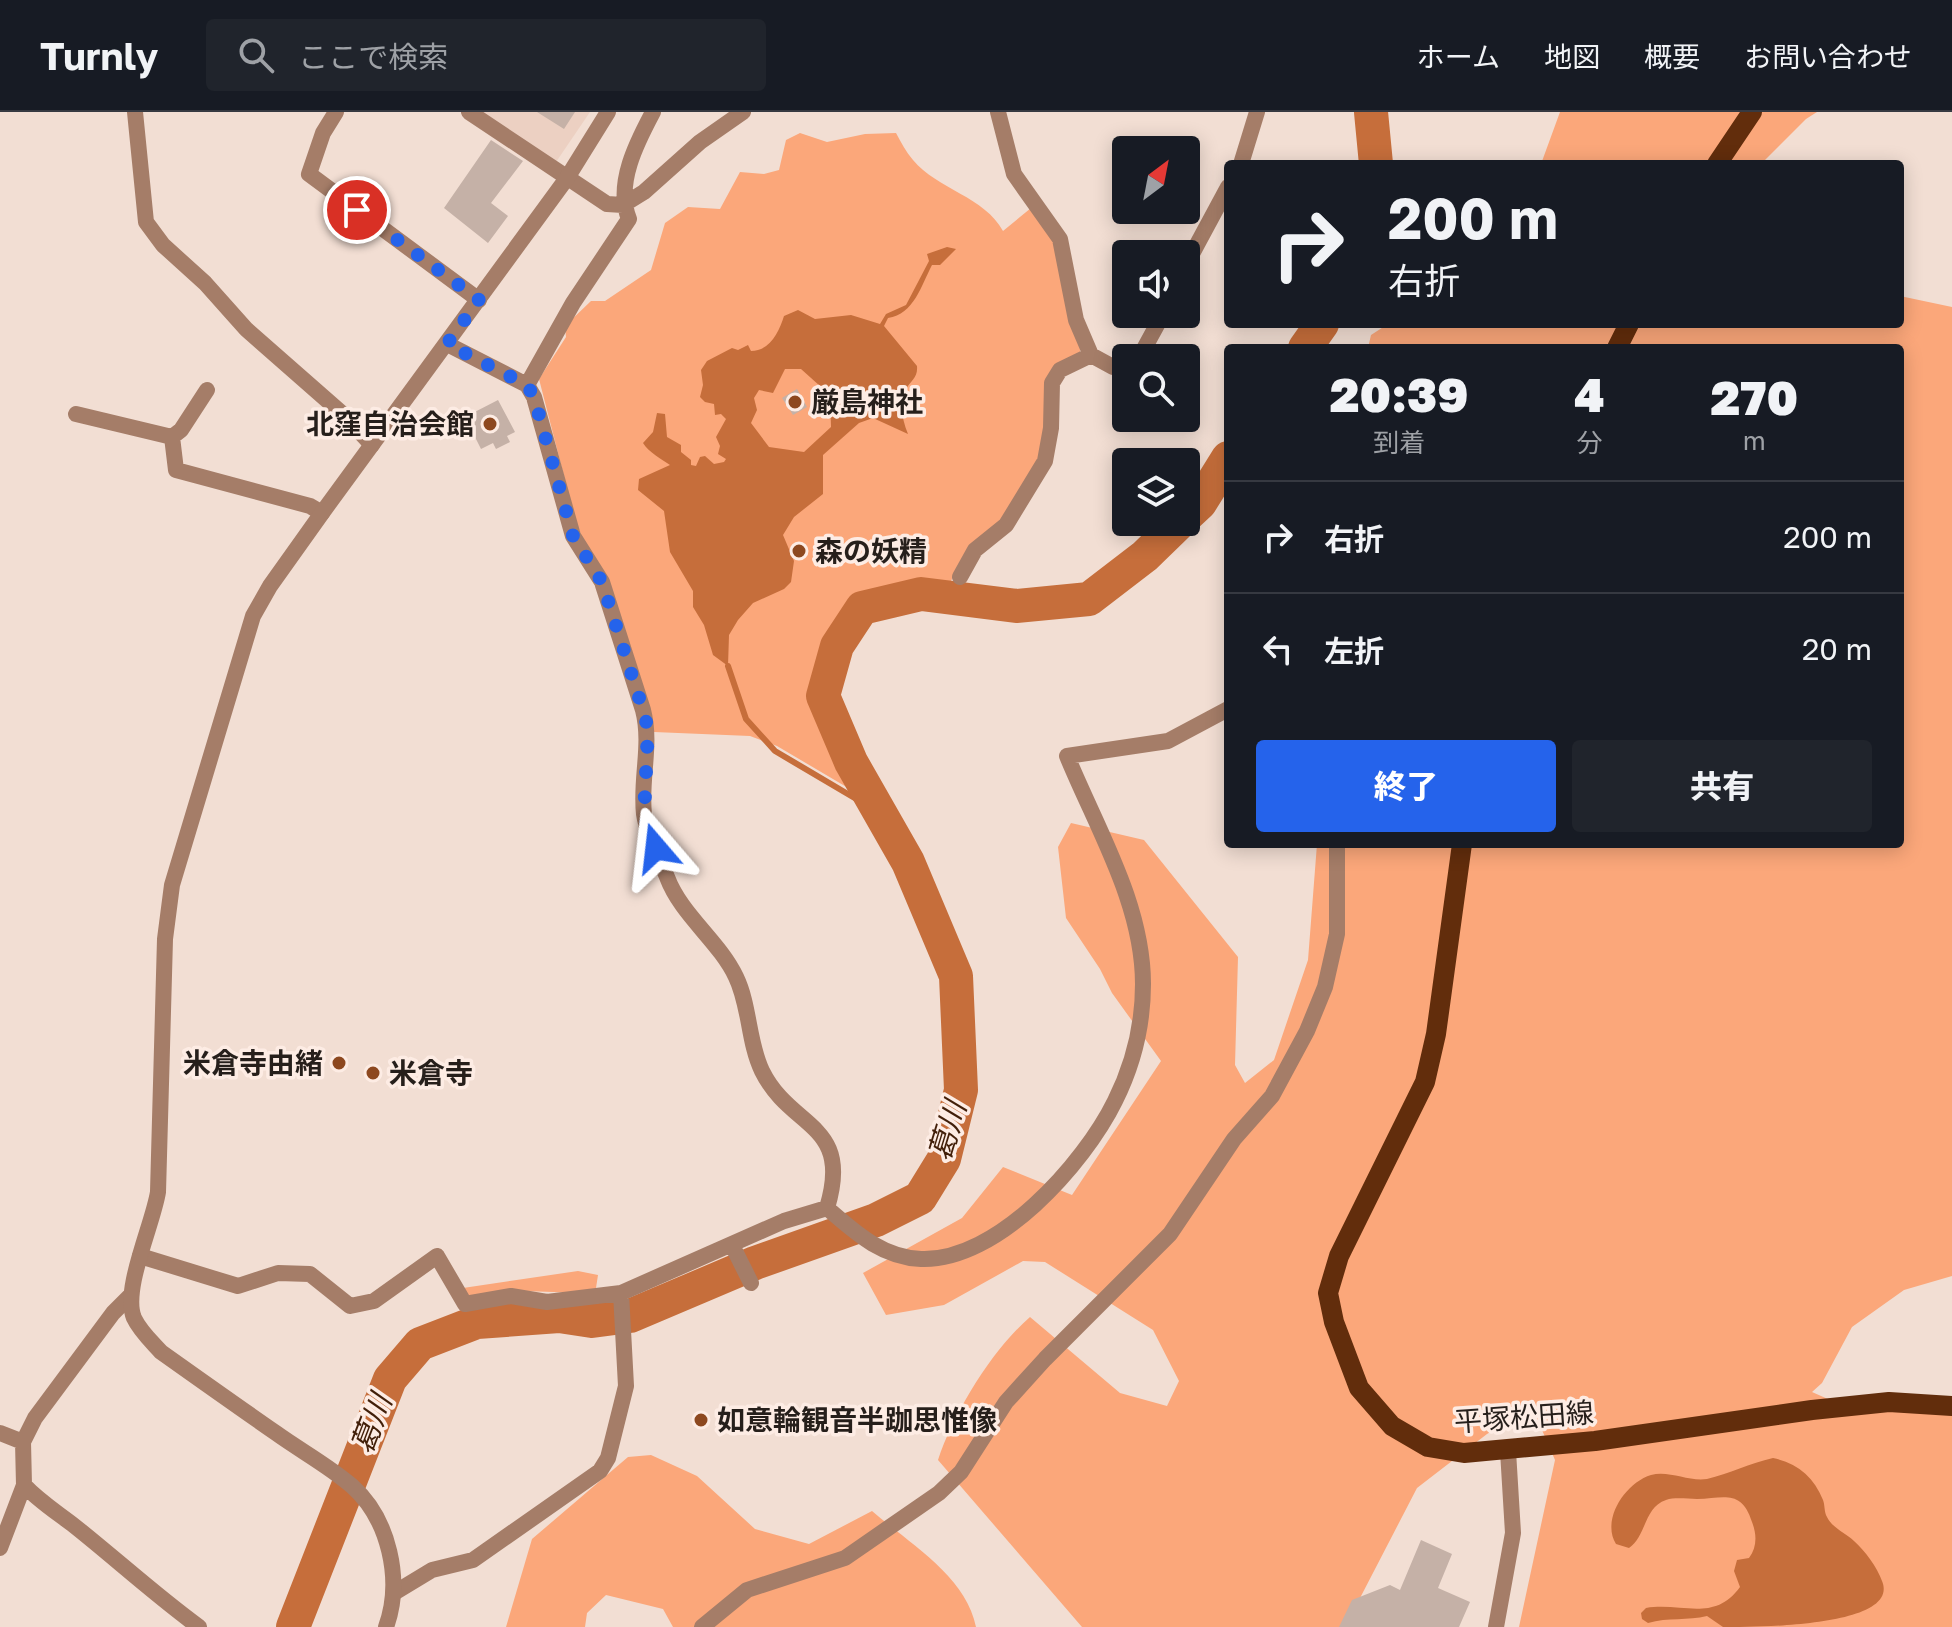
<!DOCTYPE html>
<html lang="ja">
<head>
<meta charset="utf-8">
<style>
  :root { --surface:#171b24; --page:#20242c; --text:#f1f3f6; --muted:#9ea1a6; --line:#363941; --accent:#2563eb }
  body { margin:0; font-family:"Golos Text","Noto Sans JP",sans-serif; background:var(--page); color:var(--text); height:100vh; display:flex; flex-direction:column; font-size:30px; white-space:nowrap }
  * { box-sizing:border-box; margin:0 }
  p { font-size:26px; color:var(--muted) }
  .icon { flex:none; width:44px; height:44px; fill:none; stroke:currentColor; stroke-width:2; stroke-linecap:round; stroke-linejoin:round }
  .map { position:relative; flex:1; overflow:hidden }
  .side { position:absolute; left:1224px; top:232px; width:680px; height:504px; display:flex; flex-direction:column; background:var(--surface); border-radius:8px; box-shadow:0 4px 20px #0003 }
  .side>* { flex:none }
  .hud { position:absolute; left:1224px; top:48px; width:680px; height:168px; border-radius:8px; box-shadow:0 4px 20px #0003; background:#171b24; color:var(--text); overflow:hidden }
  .needle { width:52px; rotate:32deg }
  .tools { position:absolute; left:1112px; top:24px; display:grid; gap:16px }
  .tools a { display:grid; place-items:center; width:88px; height:88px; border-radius:8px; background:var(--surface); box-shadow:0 4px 20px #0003; font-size:40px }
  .pin { position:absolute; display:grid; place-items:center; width:68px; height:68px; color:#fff; margin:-34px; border:4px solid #fff; border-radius:50%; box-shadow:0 2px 8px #0007 }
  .me { position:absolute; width:88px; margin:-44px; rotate:343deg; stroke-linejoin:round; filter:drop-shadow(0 0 6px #0008) }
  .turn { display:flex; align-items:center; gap:28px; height:168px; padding:0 32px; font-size:36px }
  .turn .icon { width:104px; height:104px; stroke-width:2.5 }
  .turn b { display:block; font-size:56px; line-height:68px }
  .eta { display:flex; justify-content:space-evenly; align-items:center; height:136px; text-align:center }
  .eta b { font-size:48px; font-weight:800; line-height:56px }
  .primary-button { display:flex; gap:16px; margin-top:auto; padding:16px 32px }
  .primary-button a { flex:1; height:92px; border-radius:8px; background:var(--accent); color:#fff; font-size:32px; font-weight:800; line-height:92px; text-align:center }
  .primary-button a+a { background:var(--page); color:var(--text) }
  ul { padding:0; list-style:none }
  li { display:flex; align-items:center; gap:24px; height:112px; padding:0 32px; border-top:2px solid var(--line) }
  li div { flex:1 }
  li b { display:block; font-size:30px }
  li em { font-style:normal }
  header { display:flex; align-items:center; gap:48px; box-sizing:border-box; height:112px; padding:0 40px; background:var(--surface); border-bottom:2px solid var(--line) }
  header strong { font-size:38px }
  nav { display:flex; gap:44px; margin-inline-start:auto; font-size:28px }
  .search { width:560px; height:72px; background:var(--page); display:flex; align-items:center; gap:20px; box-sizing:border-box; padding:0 28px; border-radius:8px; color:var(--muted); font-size:30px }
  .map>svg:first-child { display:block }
  .built { fill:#ecd0c2 }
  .green { fill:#fba77a }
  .water { fill:#c66e3b; fill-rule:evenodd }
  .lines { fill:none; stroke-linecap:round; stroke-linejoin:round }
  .stream { stroke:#c66e3b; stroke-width:6 }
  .river { stroke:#c66e3b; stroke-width:34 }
  .building { fill:#c5b1a7 }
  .minor { stroke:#a57d68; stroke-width:16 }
  .tertiary { stroke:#a57d68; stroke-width:16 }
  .primary { stroke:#622d0c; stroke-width:20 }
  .route { stroke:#2563eb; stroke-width:14; stroke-dasharray:0 25.2 }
  .poi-dot { fill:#8d481f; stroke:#fdece4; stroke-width:3 }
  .labels { text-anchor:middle; stroke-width:7; stroke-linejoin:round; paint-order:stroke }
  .poi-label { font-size:28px; font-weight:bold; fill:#261f1b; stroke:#fdece4; text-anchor:start }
  .street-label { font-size:28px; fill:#261f1b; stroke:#fdece4 }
  .water-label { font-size:30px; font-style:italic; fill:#421f09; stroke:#fdece4 }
</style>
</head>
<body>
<header>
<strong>Turnly</strong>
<div class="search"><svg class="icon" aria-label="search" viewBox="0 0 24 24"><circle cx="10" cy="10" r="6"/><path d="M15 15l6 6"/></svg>ここで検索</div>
<nav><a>ホーム</a><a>地図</a><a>概要</a><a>お問い合わせ</a></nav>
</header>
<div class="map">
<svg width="1952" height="1515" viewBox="0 0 1952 1515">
  <rect width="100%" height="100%" fill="#f2ded3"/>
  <!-- built -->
  <path class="built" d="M477 0H590L554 53Z"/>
  <!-- green -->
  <path class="green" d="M1560 0H1817L1806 7 1761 52H1541Z
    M800 21 827 30 865 22 896 21C901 30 906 40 913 48 937 77 985 85 1003 119L1031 96 1058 129 1081 229 1080 240 1057 256 1041 342 1004 408 970 433 951 469C935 470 917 469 902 472 841 485 802 550 818 609 824 634 843 658 855 680L777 634 750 624 654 620 609 472 582 426 574 403 539 267 566 225 565 214 591 189H605L651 158 665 111 688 95 720 97 740 60 764 62 779 58 786 28Z
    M1900 184 1952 195V1164L1904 1178 1852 1215 1822 1271 1812 1280 1855 1299 1952 1301V1515H1519L1555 1348 1532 1295 1487 1322 1417 1376 1345 1515H1082L938 1348C954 1300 992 1238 1030 1205L1120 1281 1167 1294 1179 1269 1153 1218 1045 1150 1023 1149 944 1193 886 1203 863 1161 962 1106 1003 1055 1072 1083 1161 949 1112 881 1100 857 1066 806 1058 735 1071 711 1144 728 1238 845 1235 953 1245 971 1274 948 1308 848 1317 732H1900V236H1368L1371 223 1388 212H1900Z
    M578 1159 598 1163 596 1176 582 1181 524 1179 466 1184 463 1176Z
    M651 1343 697 1364 755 1417 809 1432 872 1399C910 1432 966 1464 976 1515H673L663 1497 606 1483 587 1501 585 1515H506L532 1427 628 1345Z"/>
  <!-- water -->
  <path class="water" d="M947 135 956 137 940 153H932C921 174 914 202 888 206L884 214 917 254C918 266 911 268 906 277 899 292 902 307 908 322L873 306 859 311 823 343V382L794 405 783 423 794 449 791 470 784 477 753 491 738 508 729 523 728 554 713 543 704 513 693 495V479L670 440 664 399 638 378 639 367 670 353C663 348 648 340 643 331L653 320 657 301 665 302 667 325 681 333V340L691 348V353L696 354 700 345 705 344 714 352 724 350 726 347 718 342 720 334 716 325 726 307 721 302 715 303 714 292 705 290 700 285 703 273 701 258 707 249 732 236 738 238 748 233 751 239C770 239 779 220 784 204L798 198 815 207 851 203 880 212 886 202 906 193 929 149 927 142ZM785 257H801L830 283 831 315 804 340 769 335 751 311 757 298 754 286 759 278 773 281Z
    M1773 1346C1797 1351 1814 1365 1823 1388 1825 1393 1824 1400 1827 1405 1832 1416 1846 1421 1854 1429 1865 1439 1877 1455 1882 1469 1901 1515 1757 1515 1723 1515L1707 1504C1688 1509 1668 1505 1648 1511L1642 1507 1641 1501 1646 1496C1682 1490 1714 1511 1740 1475L1734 1459 1737 1448 1749 1446C1757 1435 1757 1423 1752 1410 1742 1377 1724 1386 1697 1387 1687 1387 1675 1385 1666 1388 1644 1395 1646 1425 1629 1436L1616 1432C1601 1408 1625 1371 1651 1363 1669 1358 1689 1370 1707 1367 1729 1362 1750 1351 1773 1346Z"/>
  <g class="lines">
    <!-- stream -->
    <path class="stream" d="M728 554 746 607 775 639 880 701"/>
    <!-- river -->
    <path class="river" d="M1371 0 1376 52
      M1305 236 1322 212
      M1186 404 1200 391 1228 346
      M293 1515 390 1267 420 1232 477 1210 559 1204 592 1209 630 1204 755 1151 876 1108 920 1086 944 1047 961 978 956 864 908 750 851 650 823 584 837 534 862 496 921 482 1016 494 1089 487 1145 444 1180 410"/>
  </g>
  <!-- building -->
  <path class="building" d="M537 0H575L564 17Z
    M491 28 523 49 491 91 508 104 488 131 444 96Z
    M797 277 807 295 793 303 782 286Z
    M498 288 515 320 507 324 510 330 496 337 493 331 481 337 465 305Z
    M1421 1428 1452 1442 1438 1476 1470 1490 1459 1515H1339L1352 1488 1390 1473 1400 1478Z"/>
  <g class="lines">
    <!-- minor -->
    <path class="minor" d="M135 0 146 110 163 133 205 171 246 217 345 304 372 333
      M336 0 323 21 309 62 479 188
      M469 0 607 92 623 93 644 80 700 30 743 0
      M998 0 1014 62 1060 127 1076 208 1091 243 1113 255 1126 254
      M1241 52 1257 0
      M1186 153 1228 75
      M447 232 527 273 534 285 573 424 602 470 643 598C652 633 640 667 644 702 647 722 659 746 667 765 681 803 719 829 736 865 750 894 748 930 762 959 791 1018 853 1010 827 1096
      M1139 246 1163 202
      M527 273 573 191 629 107C615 72 637 30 653 0
      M76 302 172 325
      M172 325 176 358 310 394 322 401
      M172 325 181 318 207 278
      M960 465 975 438 1006 413 1045 349 1051 316 1052 271 1060 258 1091 243
      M827 1096C855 1120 881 1145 921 1147 997 1150 1084 1052 1115 989 1133 953 1143 912 1143 872 1143 792 1097 717 1067 644L1168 629 1228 597
      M732 1133 751 1171
      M140 1144 238 1174 278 1161 310 1162 350 1194 374 1189 437 1144 465 1192 511 1184 547 1190 621 1181 784 1109 827 1096
      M0 1321 23 1330
      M24 1373C39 1389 55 1399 72 1412 115 1446 155 1483 199 1515
      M0 1436 24 1373 23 1330 35 1306 113 1201 129 1185
      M394 1481 432 1458 473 1448 600 1359 608 1346 626 1274 621 1181
      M702 1515 747 1478 845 1446 939 1381 961 1360 1006 1290 1045 1247 1170 1122 1234 1027 1272 984 1307 919 1325 875 1337 822V732
      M1496 1515 1513 1421 1508 1339"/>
    <!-- tertiary -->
    <path class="tertiary" d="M386 1515C403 1468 389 1407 352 1374 329 1354 301 1339 276 1321 237 1294 199 1267 161 1240 151 1229 140 1219 134 1206 122 1178 153 1112 158 1080L165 827 172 773 253 504 270 474 322 401 567 66 608 0"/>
    <!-- primary -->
    <path class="primary" d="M1717 52 1752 0
      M1617 236 1629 212
      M1462 732 1436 922 1425 970 1339 1144 1328 1181 1334 1210 1359 1276 1392 1314 1428 1335 1464 1341 1595 1329 1812 1298 1889 1290 1952 1294"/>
  </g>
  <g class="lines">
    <!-- route -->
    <path class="route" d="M357 98 479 188 447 232 527 273 534 285 573 424 602 470 643 598 648 617 644 703 656 736"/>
  </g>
  <!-- markers -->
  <g class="poi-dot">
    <circle cx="795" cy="290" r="8"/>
    <circle cx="490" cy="312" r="8"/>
    <circle cx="799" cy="439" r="8"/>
    <circle cx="339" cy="951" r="8"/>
    <circle cx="373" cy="961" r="8"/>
    <circle cx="701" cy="1308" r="8"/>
  </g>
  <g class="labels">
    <!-- poi labels -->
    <g class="poi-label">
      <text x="811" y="300">厳島神社</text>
      <text x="474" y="322" text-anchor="end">北窪自治会館</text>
      <text x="815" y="449">森の妖精</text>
      <text x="323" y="961" text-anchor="end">米倉寺由緒</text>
      <text x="389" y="971">米倉寺</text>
      <text x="717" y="1318">如意輪観音半跏思惟像</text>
    </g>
    <!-- street labels -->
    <g class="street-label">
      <text transform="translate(1524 1305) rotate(-4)" y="10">平塚松田線</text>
    </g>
    <!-- water labels -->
    <g class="water-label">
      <text transform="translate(948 1019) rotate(-73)" y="10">葛川</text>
      <text transform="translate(372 1312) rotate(-69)" y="10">葛川</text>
    </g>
  </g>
</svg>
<div class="tools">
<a><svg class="needle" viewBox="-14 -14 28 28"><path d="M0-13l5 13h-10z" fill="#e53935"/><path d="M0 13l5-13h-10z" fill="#9ea1a6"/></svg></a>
<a><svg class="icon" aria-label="sound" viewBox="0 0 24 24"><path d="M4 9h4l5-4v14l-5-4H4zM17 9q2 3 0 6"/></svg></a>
<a><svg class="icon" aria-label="search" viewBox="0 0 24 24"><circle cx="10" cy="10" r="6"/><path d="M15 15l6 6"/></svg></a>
<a><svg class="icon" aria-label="layers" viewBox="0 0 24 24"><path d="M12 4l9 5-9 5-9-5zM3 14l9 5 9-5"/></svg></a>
</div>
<div class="pin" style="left:357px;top:98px;background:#d93025"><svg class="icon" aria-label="arrive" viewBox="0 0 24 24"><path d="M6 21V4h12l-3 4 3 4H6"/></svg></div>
<svg class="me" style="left:656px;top:736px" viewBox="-20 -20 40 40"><path d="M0-17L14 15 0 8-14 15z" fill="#2563eb" stroke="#fff" stroke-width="4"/></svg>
<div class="hud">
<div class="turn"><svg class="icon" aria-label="right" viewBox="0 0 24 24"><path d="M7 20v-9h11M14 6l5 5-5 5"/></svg><div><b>200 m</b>右折</div></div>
</div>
<section class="side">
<div class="eta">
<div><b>20:39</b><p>到着</p></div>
<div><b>4</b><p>分</p></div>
<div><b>270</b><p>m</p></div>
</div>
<ul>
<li><svg class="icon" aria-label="right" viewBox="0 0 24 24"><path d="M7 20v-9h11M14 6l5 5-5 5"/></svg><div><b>右折</b></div><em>200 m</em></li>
<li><svg class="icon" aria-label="left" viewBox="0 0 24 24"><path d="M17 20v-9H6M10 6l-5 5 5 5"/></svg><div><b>左折</b></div><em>20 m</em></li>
</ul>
<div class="primary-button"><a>終了</a><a>共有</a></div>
</section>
</div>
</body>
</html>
